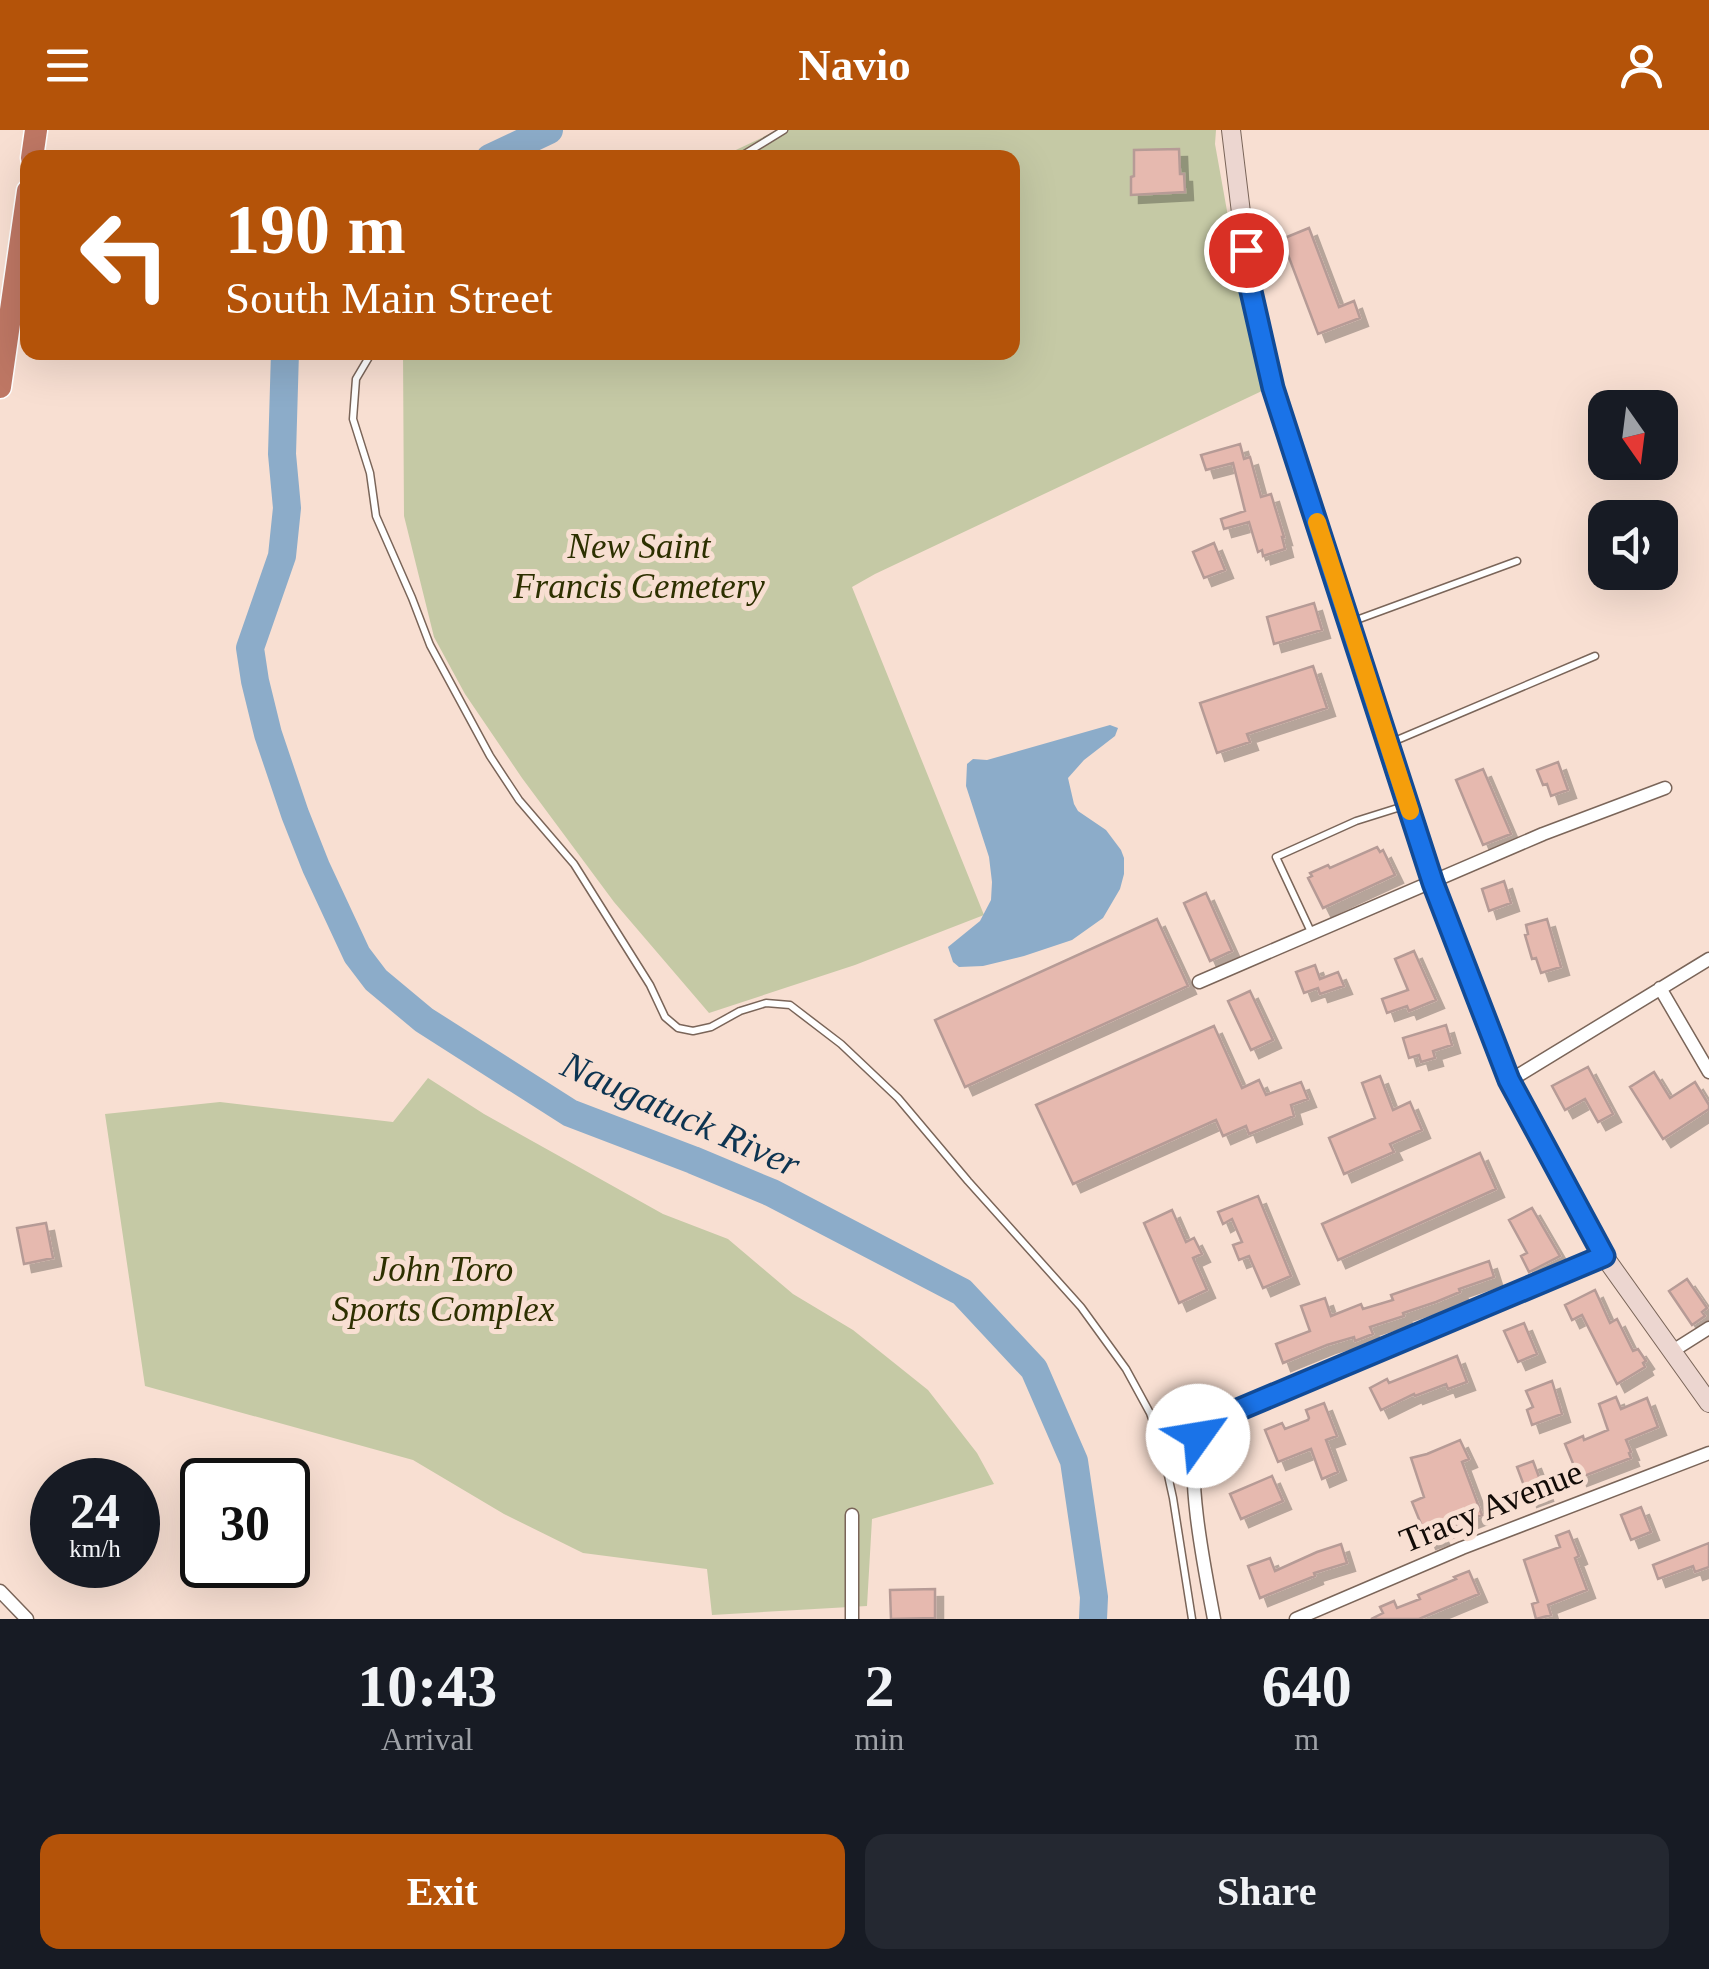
<!DOCTYPE html>
<html lang="en">
<head>
<meta charset="utf-8">
<style>
  :root { --surface:#171b24; --page:#242831; --text:#f1f3f6; --muted:#9ea1a6; --accent:#b45309 }
  body { margin:0; font-family:Georgia,serif; background:var(--page); color:var(--text); height:100vh; display:flex; flex-direction:column; font-size:38px; white-space:nowrap }
  * { box-sizing:border-box; margin:0 }
  p { font-size:32px; color:var(--muted) }
  .icon { flex:none; width:55px; height:55px; fill:none; stroke:currentColor; stroke-width:2; stroke-linecap:round; stroke-linejoin:round }
  .map { position:relative; height:1489px; overflow:hidden }
  .side { display:flex; flex-direction:column; background:var(--surface); flex:1 }
  .side>* { flex:none }
  .guide { position:absolute; left:20px; top:20px; width:1000px; height:210px; border-radius:20px; box-shadow:0 10px 40px #0002; background:#b45309; color:#fff; overflow:hidden }
  .needle { width:65px; rotate:166deg }
  .fabs { position:absolute; left:1588px; top:260px; display:grid; gap:20px }
  .fabs a { display:grid; place-items:center; width:90px; height:90px; border-radius:20px; background:var(--surface); box-shadow:0 10px 40px #0002; font-size:50px }
  .speed { position:absolute; left:30px; top:1328px; display:flex; gap:20px; font-size:50px; font-weight:700; text-align:center }
  .speed>* { display:grid; place-content:center; width:130px; height:130px; border-radius:50%; background:var(--surface); box-shadow:0 10px 40px #0002; line-height:1 }
  .speed small { font-size:25px; font-weight:400 }
  .speed .limit { border:5px solid #111; border-radius:15px; background:#fff; color:#111 }
  .pin { position:absolute; display:grid; place-items:center; width:85px; height:85px; color:#fff; margin:-42px; border:5px solid #fff; border-radius:50%; box-shadow:0 2px 10px #0007 }
  .me { position:absolute; width:110px; margin:-55px; rotate:58deg; stroke-linejoin:round; filter:drop-shadow(0 0 8px #0008) }
  .turn { display:flex; align-items:center; gap:35px; height:210px; padding:0 40px; font-size:45px }
  .turn .icon { width:130px; height:130px; stroke-width:2.5 }
  .turn b { display:block; font-size:70px; line-height:85px }
  .eta { display:flex; justify-content:space-evenly; align-items:center; height:170px; text-align:center }
  .eta b { font-size:60px; font-weight:800; line-height:70px }
  .cta { display:flex; gap:20px; margin-top:auto; padding:20px 40px }
  .cta a { flex:1; height:115px; border-radius:20px; background:var(--accent); color:#fff; font-size:40px; font-weight:800; line-height:115px; text-align:center }
  .cta a+a { background:var(--page); color:var(--text) }
  header { display:flex; justify-content:space-between; align-items:center; height:130px; padding:0 40px; background:var(--accent); color:#fff; font-size:45px; font-weight:800 }
  .map>svg:first-child { display:block }
  .green { fill:#c5c9a5 }
  .water { fill:#8cacc9 }
  .lines { fill:none; stroke-linecap:round; stroke-linejoin:round }
  .river { stroke:#8cacc9; stroke-width:28 }
  .building { fill:#e6b9af; stroke:#b69b96; stroke-width:2.5; filter:url(#shadow) }
  .lane-casing { stroke:#7a6559; stroke-width:9 }
  .street-casing { stroke:#7a6559; stroke-width:15 }
  .secondary-casing { stroke:#7a6559; stroke-width:20 }
  .highway-casing { stroke:#fff; stroke-width:25 }
  .lane { stroke:#fff; stroke-width:6 }
  .street { stroke:#fff; stroke-width:12 }
  .secondary { stroke:#ecd6d0; stroke-width:18 }
  .highway { stroke:#be7764; stroke-width:22 }
  .route-casing { stroke:#114b97; stroke-width:25 }
  .route { stroke:#1a73e8; stroke-width:18 }
  .slow { stroke:#f59e0b; stroke-width:18 }
  .labels { text-anchor:middle; stroke-width:10; stroke-linejoin:round; paint-order:stroke }
  .park-label { font-size:35px; font-style:italic; fill:#2d3000; stroke:#f8dfd2 }
  .street-label { font-size:35px; fill:#120b07; stroke:#f8dfd2 }
  .water-label { font-size:38px; font-style:italic; fill:#0d3451; stroke:#f8dfd2 }
</style>
</head>
<body>
<header><svg class="icon" aria-label="menu" viewBox="0 0 24 24"><path d="M4 6h16M4 12h16M4 18h16"/></svg>Navio<svg class="icon" aria-label="person" viewBox="0 0 24 24"><circle cx="12" cy="8" r="4"/><path d="M4 21q1-7 8-7t8 7"/></svg></header>
<div class="map">
<svg width="1709" height="1489" viewBox="0 0 1709 1489">
  <defs>
    <filter id="shadow"><feDropShadow dx="8" dy="8" stdDeviation="0" flood-color="#0004"/></filter>
  </defs>
  <rect width="100%" height="100%" fill="#f8dfd2"/>
  <!-- green -->
  <path class="green" d="M778 0H1216L1215 14 1241 159 1264 260 875 444 852 457 984 785 855 835 709 883 614 772 522 648 465 564 434 507 404 386 403 223 1012 222V28L721 27Z
    M428 948 484 984 663 1084 728 1109 793 1164 853 1200 928 1260 977 1323 994 1354 872 1389 867 1476 712 1485 707 1439 583 1423 504 1384 413 1330 145 1256 105 984 220 972 393 992Z"/>
  <!-- water -->
  <path class="water" d="M1110 595 1118 598 1115 606 1084 630 1068 648 1074 674 1078 681 1106 700 1121 720 1124 728V744L1120 759 1103 788 1072 810 1024 826 983 836 959 837 953 832 948 817 980 791 991 770 992 752 989 727 966 656 967 634 973 629 987 630Z"/>
  <g class="lines">
    <!-- river -->
    <path class="river" d="M490 28 549 0
      M285 222 282 324 287 378 282 426 250 518 255 551 268 604 295 684 316 737 357 825 376 850 424 890 570 983 693 1030 772 1063 962 1162 1034 1239 1074 1331 1094 1467 1093 1489"/>
  </g>
  <!-- building -->
  <path class="building" d="M1179 19 1180 44H1184L1185 62 1131 65V47L1134 46V20Z
    M1309 98 1339 177 1354 171 1360 188 1318 204 1282 109Z
    M1240 314 1244 329 1250 327 1261 367 1271 364 1284 407H1282L1285 419 1263 426 1262 420 1258 422 1249 392 1224 399 1221 389 1245 381 1233 333 1206 340 1201 325Z
    M1214 413 1225 440 1204 448 1193 422Z
    M1314 473 1322 500 1274 514 1267 487Z
    M1313 536 1327 578 1247 604 1250 612 1217 623 1200 573Z
    M1558 632 1568 660 1551 666 1547 654 1543 655 1537 640Z
    M1483 639 1511 704 1483 715 1456 650Z
    M1377 717 1380 722 1383 720 1395 745 1323 778 1308 748 1312 746 1310 743 1328 735 1330 738Z
    M1504 751 1511 773 1489 781 1482 759Z
    M1206 763 1232 821 1210 831 1184 773Z
    M1157 789 1188 856 965 957 935 890Z
    M1547 789 1561 837 1541 843 1536 828 1532 829 1525 805 1528 804 1526 795Z
    M1414 821 1436 870 1409 881 1407 876 1387 883 1382 869 1408 860 1395 829Z
    M1315 835 1320 849 1338 842 1344 856 1320 864 1318 858 1304 863 1296 842Z
    M1250 861 1273 910 1251 920 1228 871Z
    M1446 895 1452 915 1433 921 1435 928 1421 932 1419 925 1409 928 1403 908Z
    M1214 896 1242 958 1259 950 1266 965 1301 952 1308 969 1291 975 1294 986 1249 1004 1246 996 1223 1006 1216 990 1073 1054 1036 975Z
    M1588 937 1613 984 1598 992 1585 969 1565 980 1552 956Z
    M1654 942 1670 968 1695 952 1709 975V979L1663 1009 1630 957Z
    M1380 946 1393 980 1410 972 1422 1000 1390 1014 1394 1022 1344 1044 1329 1008 1375 988 1362 953Z
    M1480 1023 1496 1059 1338 1130 1322 1094Z
    M1258 1066 1291 1146 1263 1158 1249 1126 1239 1130 1233 1115 1242 1112 1232 1089 1223 1094 1218 1082Z
    M1532 1078 1560 1126 1529 1142 1521 1126 1527 1123 1509 1090Z
    M1172 1080 1186 1112 1194 1108 1202 1124 1193 1128 1207 1160 1179 1173 1144 1093Z
    M46 1093 53 1128 24 1134 17 1098Z
    M1489 1131 1494 1147 1459 1159 1460 1162 1436 1172 1403 1183 1404 1186 1370 1197 1373 1204 1355 1211 1354 1207 1327 1215 1283 1233 1276 1214 1310 1201 1301 1176 1325 1168 1331 1186 1361 1174 1363 1179 1393 1170 1391 1165Z
    M1687 1149 1707 1178 1702 1182 1705 1186 1692 1195 1669 1161Z
    M1595 1160 1610 1193 1617 1189 1633 1221 1638 1219 1646 1231 1643 1233 1645 1237 1617 1254 1582 1185 1572 1190 1565 1175Z
    M1524 1193 1537 1224 1518 1232 1504 1201Z
    M1457 1226 1467 1252 1448 1259 1446 1254 1415 1266 1414 1264 1381 1280 1370 1258 1387 1249 1389 1253Z
    M1552 1251 1562 1284 1532 1295 1527 1280 1533 1277 1526 1261Z
    M1616 1267 1621 1279 1647 1268 1658 1297 1626 1310 1631 1322 1629 1323 1631 1328 1579 1348 1565 1314 1583 1306 1584 1310 1608 1300 1599 1274Z
    M1324 1273 1337 1306 1326 1310 1338 1342 1322 1349 1311 1319 1278 1332 1265 1300 1282 1293 1285 1299 1308 1290 1309 1288 1306 1280Z
    M1460 1310 1469 1329 1462 1332 1482 1385 1439 1402 1441 1406 1428 1411 1412 1372 1424 1367 1411 1328 1427 1324Z
    M1533 1331 1545 1363 1529 1369 1517 1337Z
    M1272 1346 1283 1371 1241 1389 1230 1364Z
    M1641 1377 1651 1402 1631 1410 1621 1385Z
    M1569 1401 1579 1426 1575 1428 1587 1460 1548 1475 1551 1485 1536 1489 1532 1474 1538 1472 1524 1430 1560 1417 1556 1406Z
    M1709 1413V1437L1695 1442 1693 1436 1658 1449 1653 1435Z
    M1341 1414 1347 1433 1314 1443 1315 1446 1260 1468 1248 1436 1270 1428 1275 1441 1317 1422Z
    M1469 1441 1479 1464 1419 1489H1371L1383 1483 1380 1477 1394 1471 1397 1478 1420 1469 1418 1465 1456 1449 1454 1447Z
    M935 1459V1488L891 1489 890 1460Z"/>
  <g class="lines">
    <defs>
      <path id="lane" d="M738 28 784 0
        M372 222 356 249 353 289 370 343 376 386 412 468 430 515 490 626 519 670 574 734 650 855 665 887 678 898 693 901 711 897 740 881 766 873 790 875 841 914 898 968 968 1051 1081 1177 1126 1239 1150 1283 1162 1318 1173 1368 1192 1489
        M1351 492 1517 431
        M1390 613 1595 526
        M1312 804 1276 727 1356 691 1407 675"/>
      <path id="street" d="M1199 852 1543 704 1665 658
        M1660 858 1709 942
        M1509 951 1709 829
        M1671 1222 1709 1198
        M852 1385V1489
        M0 1461 27 1489
        M1214 1489C1207 1451 1184 1341 1198 1307 1200 1301 1209 1295 1214 1291L1604 1126
        M1296 1489 1462 1418 1709 1323"/>
      <path id="secondary" d="M1231 0 1250 157 1273 258 1433 753 1509 951 1604 1126 1709 1273"/>
      <path id="highway" d="M32 28 36 0
        M0 257 28 61"/>
    </defs>
    <!-- lane casing -->
    <use href="#lane" class="lane-casing"/>
    <!-- street casing -->
    <use href="#street" class="street-casing"/>
    <!-- secondary casing -->
    <use href="#secondary" class="secondary-casing"/>
    <!-- highway casing -->
    <use href="#highway" class="highway-casing"/>
    <!-- lane -->
    <use href="#lane" class="lane"/>
    <!-- street -->
    <use href="#street" class="street"/>
    <!-- secondary -->
    <use href="#secondary" class="secondary"/>
    <!-- highway -->
    <use href="#highway" class="highway"/>
  </g>
  <g class="lines">
    <defs>
      <path id="route" d="M1198 1306 1214 1290 1604 1126 1509 950 1433 753 1273 258 1250 157 1246 120"/>
    </defs>
    <!-- route casing -->
    <use href="#route" class="route-casing"/>
    <!-- route -->
    <use href="#route" class="route"/>
    <!-- slow -->
    <path class="slow" d="M1317 392 1410 681"/>
  </g>
  <g class="labels">
    <!-- park labels -->
    <g class="park-label">
      <text x="639" y="428">New Saint<tspan x="639" dy="40">Francis Cemetery</tspan></text>
      <text x="443" y="1151">John Toro<tspan x="443" dy="40">Sports Complex</tspan></text>
    </g>
    <!-- street labels -->
    <g class="street-label">
      <text transform="translate(1491 1376) rotate(-22)" y="12">Tracy Avenue</text>
    </g>
    <!-- water labels -->
    <g class="water-label">
      <text transform="translate(681 984) rotate(24)" y="13">Naugatuck River</text>
    </g>
  </g>
</svg>
<div class="fabs">
<a><svg class="needle" viewBox="-14 -14 28 28"><path d="M0-13l5 13h-10z" fill="#e53935"/><path d="M0 13l5-13h-10z" fill="#9ea1a6"/></svg></a>
<a><svg class="icon" aria-label="sound" viewBox="0 0 24 24"><path d="M4 9h4l5-4v14l-5-4H4zM17 9q2 3 0 6"/></svg></a>
</div>
<div class="speed"><div>24<small>km/h</small></div><div class="limit">30</div></div>
<div class="pin" style="left:1246px;top:120px;background:#d93025"><svg class="icon" aria-label="arrive" viewBox="0 0 24 24"><path d="M6 21V4h12l-3 4 3 4H6"/></svg></div>
<svg class="me" style="left:1198px;top:1306px" viewBox="-20 -20 40 40"><circle r="19" fill="#fff"/><path d="M0-13L10 11 0 6-10 11z" fill="#1a73e8"/></svg>
<div class="guide">
<div class="turn"><svg class="icon" aria-label="left" viewBox="0 0 24 24"><path d="M17 20v-9H6M10 6l-5 5 5 5"/></svg><div><b>190 m</b>South Main Street</div></div>
</div>
</div>
<section class="side">
<div class="eta">
<div><b>10:43</b><p>Arrival</p></div>
<div><b>2</b><p>min</p></div>
<div><b>640</b><p>m</p></div>
</div>
<div class="cta"><a>Exit</a><a>Share</a></div>
</section>
</body>
</html>
